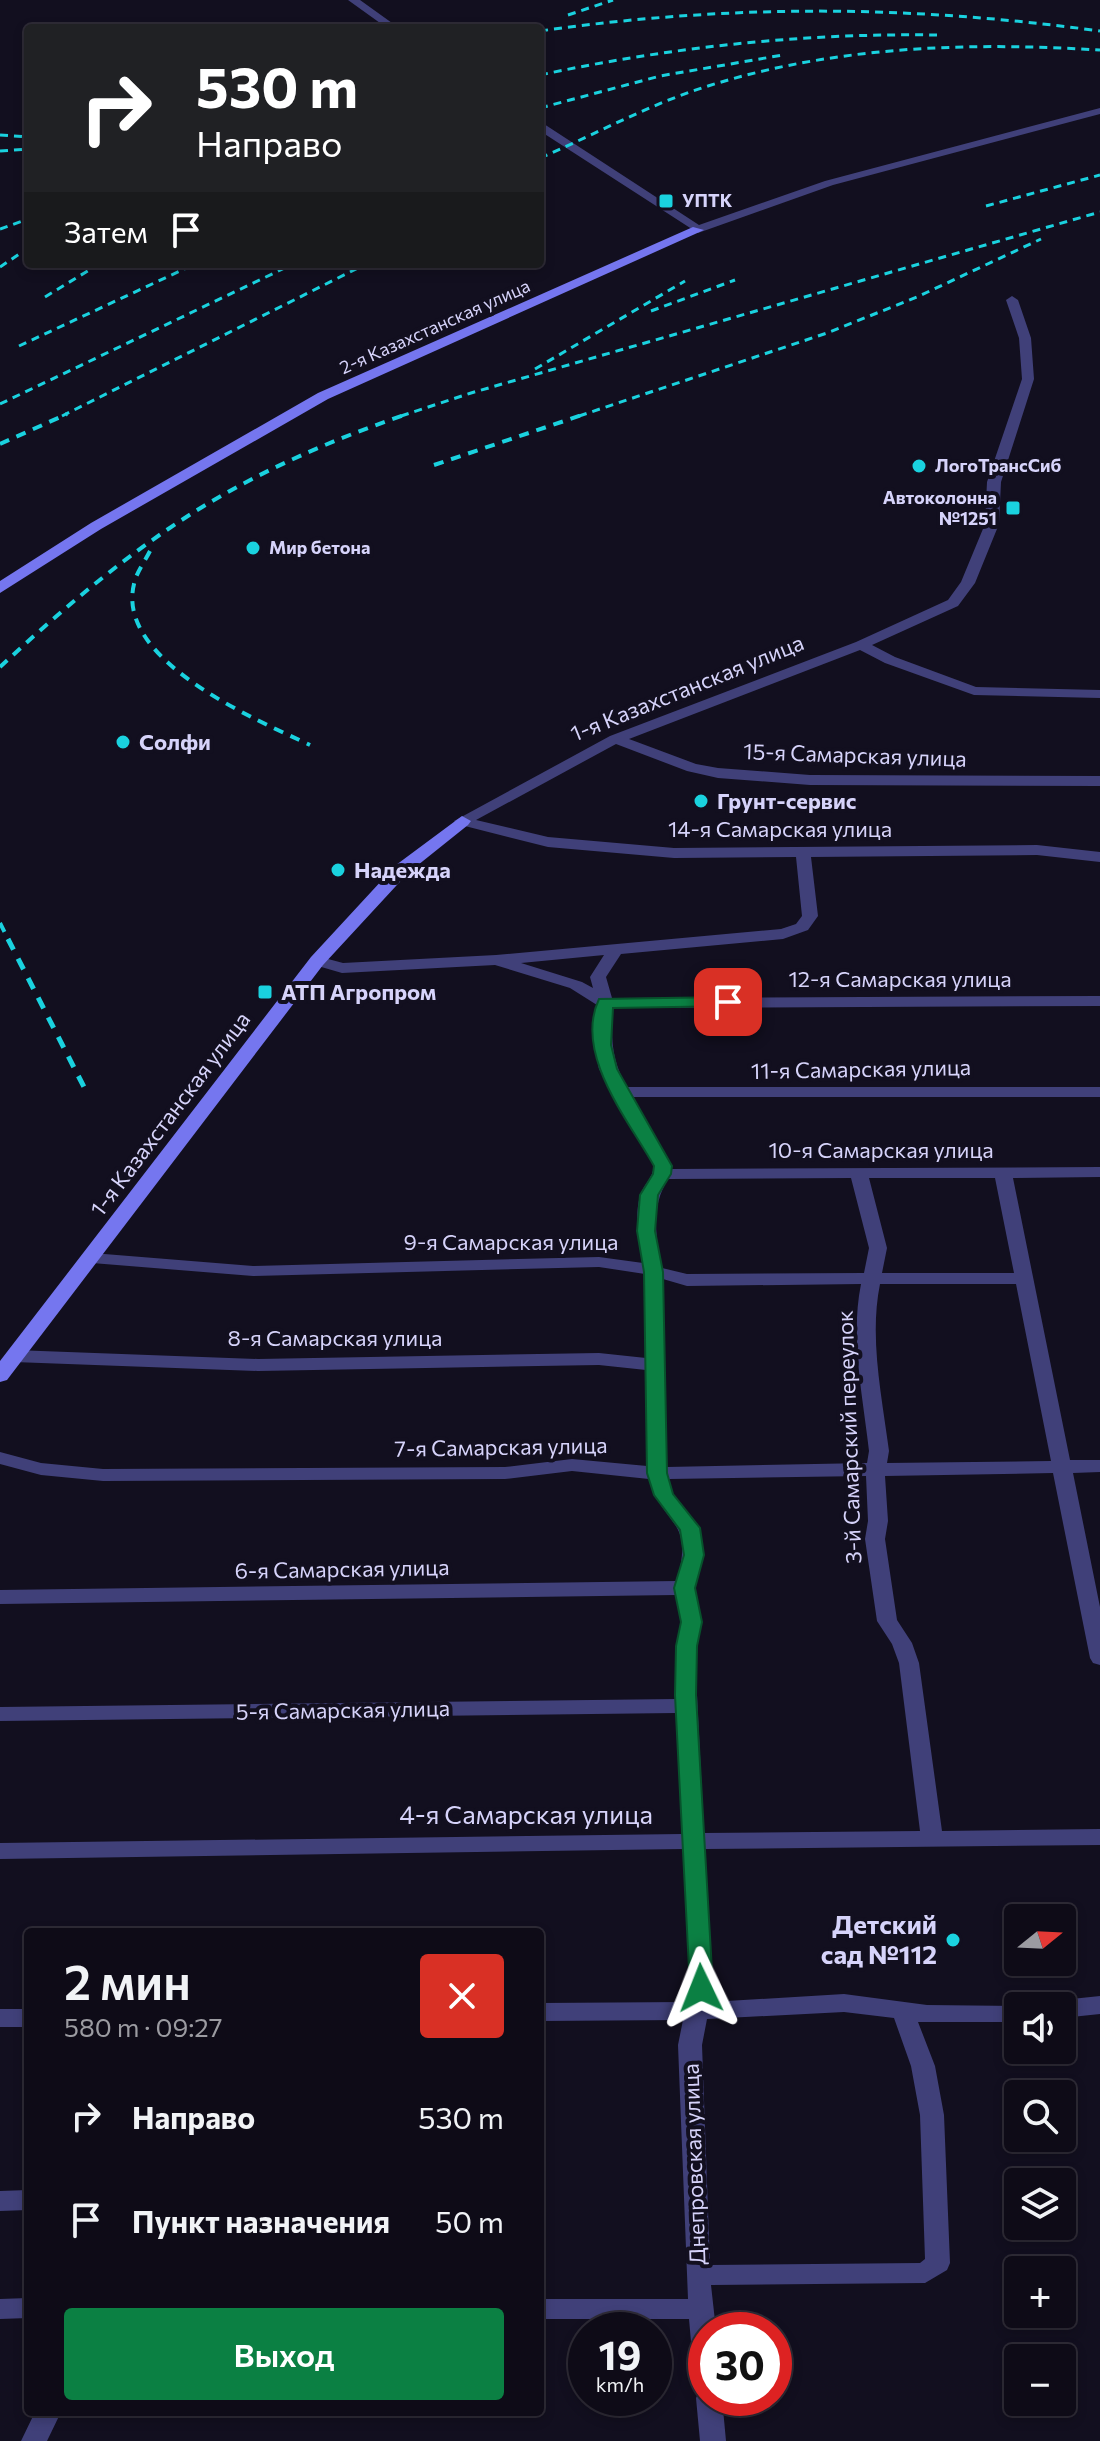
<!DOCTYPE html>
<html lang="ru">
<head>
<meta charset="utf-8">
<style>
  :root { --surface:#0e0b17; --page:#1c1924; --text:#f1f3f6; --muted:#9b9ba1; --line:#2e2b36; --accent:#0b8043 }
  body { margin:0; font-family:Commissioner,sans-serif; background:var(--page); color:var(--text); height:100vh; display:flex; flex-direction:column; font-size:30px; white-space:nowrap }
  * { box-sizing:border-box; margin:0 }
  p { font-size:26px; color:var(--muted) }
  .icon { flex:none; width:44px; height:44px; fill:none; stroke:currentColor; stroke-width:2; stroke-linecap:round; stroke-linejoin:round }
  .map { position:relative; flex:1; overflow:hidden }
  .side { position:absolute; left:24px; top:1928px; width:520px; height:488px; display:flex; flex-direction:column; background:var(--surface); border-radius:8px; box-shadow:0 4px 12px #0003,0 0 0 2px var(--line) }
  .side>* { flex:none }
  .guide { position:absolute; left:24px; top:24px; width:520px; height:244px; border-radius:8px; box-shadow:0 4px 12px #0003,0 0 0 2px var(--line); background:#202124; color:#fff; overflow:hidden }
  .needle { width:52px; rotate:72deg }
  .buttons { position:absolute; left:1004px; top:1904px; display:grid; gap:16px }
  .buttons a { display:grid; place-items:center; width:72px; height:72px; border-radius:8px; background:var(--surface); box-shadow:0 4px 12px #0003,0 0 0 2px var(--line); font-size:40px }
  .speed { position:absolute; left:568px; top:2312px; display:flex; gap:16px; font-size:40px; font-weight:700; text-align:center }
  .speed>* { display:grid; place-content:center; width:104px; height:104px; border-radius:50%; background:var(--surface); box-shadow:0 4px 12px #0003,0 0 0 2px var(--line); line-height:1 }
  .speed small { font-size:20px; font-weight:400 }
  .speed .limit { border:12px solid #d22; background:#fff; color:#111 }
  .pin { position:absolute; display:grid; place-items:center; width:68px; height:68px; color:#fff; margin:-34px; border-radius:16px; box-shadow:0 4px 12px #0006 }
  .me { position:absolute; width:88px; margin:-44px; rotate:358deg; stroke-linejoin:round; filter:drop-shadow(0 0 6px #0008) }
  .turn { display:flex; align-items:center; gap:28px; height:168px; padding:0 40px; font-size:36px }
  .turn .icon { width:104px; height:104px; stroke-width:2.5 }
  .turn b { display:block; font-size:56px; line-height:68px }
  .then { display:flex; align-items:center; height:76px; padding:0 40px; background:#0003; gap:16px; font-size:30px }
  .round { display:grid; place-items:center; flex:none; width:84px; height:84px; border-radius:8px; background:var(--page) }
  .overview { display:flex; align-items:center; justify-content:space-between; height:136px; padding:0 40px }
  h1 { font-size:48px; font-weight:600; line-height:60px }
  .button { display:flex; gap:16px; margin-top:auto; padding:16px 40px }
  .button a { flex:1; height:92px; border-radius:8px; background:var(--accent); color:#fff; font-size:32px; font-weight:600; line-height:92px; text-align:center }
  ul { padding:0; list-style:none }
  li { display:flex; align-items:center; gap:24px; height:104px; padding:0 40px }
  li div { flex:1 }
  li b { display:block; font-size:30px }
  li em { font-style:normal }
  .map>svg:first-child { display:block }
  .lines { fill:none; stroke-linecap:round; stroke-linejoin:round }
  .street { fill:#404079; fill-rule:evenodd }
  .secondary { fill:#7576ef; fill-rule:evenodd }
  .rail-far2 { stroke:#1ad2df; stroke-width:3; stroke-dasharray:8 6; stroke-linecap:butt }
  .rail-far1 { stroke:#1ad2df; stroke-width:4; stroke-dasharray:10 8; stroke-linecap:butt }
  .rail { stroke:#1ad2df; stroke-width:5; stroke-dasharray:12 10; stroke-linecap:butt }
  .route { fill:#0b8043; stroke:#07532c; stroke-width:2 }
  .poi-dot { fill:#1ad2df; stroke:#120f1f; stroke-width:3 }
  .labels { text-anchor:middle; stroke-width:8; stroke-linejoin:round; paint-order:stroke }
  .far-poi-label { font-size:18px; font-weight:bold; fill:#d6d3fa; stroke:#120f1f; text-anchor:start }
  .far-street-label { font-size:18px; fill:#d6d3fa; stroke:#120f1f }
  .street-label { font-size:22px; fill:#d6d3fa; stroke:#120f1f }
  .poi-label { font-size:22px; font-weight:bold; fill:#d6d3fa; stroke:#120f1f; text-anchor:start }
  .near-street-label { font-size:26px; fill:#d6d3fa; stroke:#120f1f }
  .near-poi-label { font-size:26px; font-weight:bold; fill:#d6d3fa; stroke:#120f1f; text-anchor:end }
</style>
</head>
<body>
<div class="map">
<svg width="1100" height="2441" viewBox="0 0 1100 2441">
  <rect width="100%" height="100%" fill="#120f1f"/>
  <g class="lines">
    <!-- street -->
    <path class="street" d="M348 0H360L399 28H387Z
      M1100 108V114L833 185 698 233 540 131V123L544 124 699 225 825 181Z
      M1012 296 1018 300 1031 338 1034 379 1001 482 999 524 975 583 958 606 872 645 895 657 976 687 1100 690V698L974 695 885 663 860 650 629 739 696 764 718 768 810 775 1100 776V786L810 785 718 778 687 771 616 744 476 820 548 837 674 848 1037 845 1100 852V862L1037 855 811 857 818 916 808 930 783 939 621 954 606 977 612 998 1100 996V1006L613 1008C611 1038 611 1060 627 1087H1100V1097H633L672 1169 1100 1167V1177L1013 1178 1070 1460H1100V1472L1073 1473 1100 1607V1665L1093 1663 1090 1658 1053 1473 885 1476 888 1521 885 1539 897 1620 912 1643 919 1663 942 1831 1100 1829V1845L705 1849 712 1988 710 2002 844 1994 927 2005 1023 2006H1018V2022H918L935 2066 944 2115 950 2263 947 2270 925 2283 711 2285 716 2330H706V2374L697 2371 693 2364 689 2319H540V2299H688L678 2045 683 2020 540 2021V2003L687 2002 690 1988 683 1849 0 1859V1843L682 1834 676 1713 0 1721V1707L676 1699 677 1646 682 1622 676 1595 0 1604V1590L677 1581C694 1518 665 1529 649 1479L572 1471 505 1479 103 1481 41 1475 0 1464V1452L41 1463 103 1469 505 1467 572 1459 647 1466 646 1370 599 1365 258 1371 14 1362 5 1356 14 1350 258 1359 599 1353 646 1358 645 1274 599 1267 253 1276 92 1263 83 1258 92 1253 253 1266 599 1257 643 1263C639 1241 634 1218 640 1196 643 1185 653 1178 654 1166L599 1069 594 1045 597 1005 570 988 495 965 342 973 311 964 309 961 317 956 343 963 496 955 781 929 796 924 802 916 796 857 674 858 548 847 457 824 454 821 610 736 856 642 948 600 961 582 985 524 987 482 1022 379 1019 338 1006 300ZM604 955 590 977 593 988 582 982 521 963ZM851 1178 869 1248 864 1273 687 1274 662 1268C656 1237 650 1208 668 1179ZM869 1178H995L1014 1273H882L887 1248ZM663 1279 687 1286 861 1284C850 1338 863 1397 869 1451L867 1463 667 1467ZM880 1284H1016L1051 1461 887 1463 889 1451C882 1397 869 1338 880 1284ZM866 1476 868 1521 865 1539 877 1621 892 1644 899 1663 920 1831 704 1833 697 1695V1646L702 1622 695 1588 704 1555 700 1528 673 1494 669 1479ZM844 2012 894 2018 911 2066 920 2115 925 2259 920 2263 710 2265 702 2045 707 2019Z
      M1100 1996V2014L1062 2018V2006H1052L1062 2000Z
      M0 2009H28V2027H0Z
      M28 2190V2210L0 2211V2191Z
      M28 2298V2318L0 2319V2299Z
      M706 2388V2398H722L726 2441H700L696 2398 700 2390Z
      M35 2412H61L47 2441H21Z"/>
    <!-- secondary -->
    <path class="secondary" d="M693 227 704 230 328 399 101 529 0 593V581L91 523 318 393Z
      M462 816 471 821 468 825 408 873 323 965 7 1380 0 1382V1361L311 957 396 865Z"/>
    <!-- rail-far2 -->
    <path class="rail-far2" d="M568 15 613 0
      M540 31C731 4 909 5 1100 31
      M540 75C672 47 802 33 937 35
      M540 108 660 76 783 55
      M0 135 28 137
      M0 151 28 149
      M540 158C596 134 650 104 708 86 836 46 967 42 1100 50
      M986 206 1100 175
      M0 229 28 219
      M0 267 28 248
      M45 297 99 264
      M651 311 735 280
      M19 346 195 264
      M535 369 685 281
      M0 404 293 264
      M62 416 366 264
      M401 416 471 393 1100 212
      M579 416 827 333 917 297 1041 239"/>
    <!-- rail-far1 -->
    <path class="rail-far1" d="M0 444 67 414
      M434 465 585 414
      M150 551C145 561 136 573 134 584 115 661 257 720 310 745
      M0 667C69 603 145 538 228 492 285 460 346 435 407 414
      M0 923 9 941"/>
    <!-- rail -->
    <path class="rail" d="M8 939 84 1087"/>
  </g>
  <!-- route -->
  <path class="route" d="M728 997 737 1002 734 1006 613 1008 611 1045 617 1069 672 1166 671 1174 658 1195 655 1231 663 1272 667 1473 673 1494 700 1528 704 1555 695 1588 702 1622 697 1646 696 1695 713 1988 709 1994H693L690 1988 675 1695 676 1646 681 1622 674 1588 684 1555 680 1530 654 1495 647 1473 644 1272 637 1231 640 1195 653 1174 654 1166C629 1121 573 1054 599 999Z"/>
  <!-- markers -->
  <g class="poi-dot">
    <rect x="658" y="193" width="16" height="16" rx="4"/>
    <circle cx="919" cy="466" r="8"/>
    <rect x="1005" y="500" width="16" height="16" rx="4"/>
    <circle cx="253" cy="548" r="8"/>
    <circle cx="123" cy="742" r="8"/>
    <circle cx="701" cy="801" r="8"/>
    <circle cx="338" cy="870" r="8"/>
    <rect x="257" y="984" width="16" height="16" rx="4"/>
    <circle cx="953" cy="1940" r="8"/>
  </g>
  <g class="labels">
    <!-- far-poi labels -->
    <g class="far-poi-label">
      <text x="682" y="207">УПТК</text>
      <text x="935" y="472">ЛогоТрансСиб</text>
      <text x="997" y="504" text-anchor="end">Автоколонна<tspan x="997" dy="21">№1251</tspan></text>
      <text x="269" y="554">Мир бетона</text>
    </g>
    <!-- far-street labels -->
    <g class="far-street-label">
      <text transform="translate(435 327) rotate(-24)" y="6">2-я Казахстанская улица</text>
    </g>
    <!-- street labels -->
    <g class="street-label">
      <text transform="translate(687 688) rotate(-22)" y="8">1-я Казахстанская улица</text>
      <text transform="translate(855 755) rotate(2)" y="8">15-я Самарская улица</text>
      <text x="780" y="837">14-я Самарская улица</text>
      <text x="900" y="987">12-я Самарская улица</text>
      <text transform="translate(861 1069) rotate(-1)" y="8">11-я Самарская улица</text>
      <text transform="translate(170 1114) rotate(-53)" y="8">1-я Казахстанская улица</text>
      <text x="881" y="1158">10-я Самарская улица</text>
      <text x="511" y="1250">9-я Самарская улица</text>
      <text x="335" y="1346">8-я Самарская улица</text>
      <text transform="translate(849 1437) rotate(-92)" y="8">3-й Самарский переулок</text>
      <text transform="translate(501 1447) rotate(-1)" y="8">7-я Самарская улица</text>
      <text transform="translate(342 1569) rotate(-1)" y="8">6-я Самарская улица</text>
      <text transform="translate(343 1710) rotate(-1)" y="8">5-я Самарская улица</text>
      <text transform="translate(694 2164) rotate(-92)" y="8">Днепровская улица</text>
    </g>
    <!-- poi labels -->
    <g class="poi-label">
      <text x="139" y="750">Солфи</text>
      <text x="717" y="809">Грунт-сервис</text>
      <text x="354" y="878">Надежда</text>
      <text x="281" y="1000">АТП Агропром</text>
    </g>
    <!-- near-street labels -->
    <g class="near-street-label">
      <text x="526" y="1824">4-я Самарская улица</text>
    </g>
    <!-- near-poi labels -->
    <g class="near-poi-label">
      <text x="937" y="1934">Детский<tspan x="937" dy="30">сад №112</tspan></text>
    </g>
  </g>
</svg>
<div class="buttons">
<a><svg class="needle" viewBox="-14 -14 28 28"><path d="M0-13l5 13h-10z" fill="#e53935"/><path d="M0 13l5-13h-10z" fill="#9b9ba1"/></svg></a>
<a><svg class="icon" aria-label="sound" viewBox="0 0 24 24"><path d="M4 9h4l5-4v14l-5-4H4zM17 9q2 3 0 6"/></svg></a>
<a><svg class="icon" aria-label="search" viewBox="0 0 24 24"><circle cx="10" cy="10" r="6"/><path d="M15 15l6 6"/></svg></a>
<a><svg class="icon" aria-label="layers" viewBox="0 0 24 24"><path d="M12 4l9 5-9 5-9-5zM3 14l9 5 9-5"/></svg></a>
<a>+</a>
<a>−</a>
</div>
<div class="speed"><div>19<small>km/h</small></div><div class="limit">30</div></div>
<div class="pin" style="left:728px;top:1002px;background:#d93025"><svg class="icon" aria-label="arrive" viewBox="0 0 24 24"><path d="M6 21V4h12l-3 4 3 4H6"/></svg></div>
<svg class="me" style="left:701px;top:1988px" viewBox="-20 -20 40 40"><path d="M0-17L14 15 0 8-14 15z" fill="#0b8043" stroke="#fff" stroke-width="4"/></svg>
<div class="guide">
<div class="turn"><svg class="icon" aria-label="right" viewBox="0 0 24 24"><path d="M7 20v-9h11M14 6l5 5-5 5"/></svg><div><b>530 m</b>Направо</div></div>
<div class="then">Затем<svg class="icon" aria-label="arrive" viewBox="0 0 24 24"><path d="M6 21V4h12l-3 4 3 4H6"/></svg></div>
</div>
<section class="side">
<div class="overview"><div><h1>2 мин</h1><p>580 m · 09:27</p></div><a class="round" style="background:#d93025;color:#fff"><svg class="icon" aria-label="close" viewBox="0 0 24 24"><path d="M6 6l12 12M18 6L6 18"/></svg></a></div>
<ul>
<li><svg class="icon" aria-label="right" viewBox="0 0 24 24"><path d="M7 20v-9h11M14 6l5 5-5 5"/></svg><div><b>Направо</b></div><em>530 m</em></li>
<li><svg class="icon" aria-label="arrive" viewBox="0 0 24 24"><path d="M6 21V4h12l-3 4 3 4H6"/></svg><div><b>Пункт назначения</b></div><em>50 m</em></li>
</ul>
<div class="button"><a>Выход</a></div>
</section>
</div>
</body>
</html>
